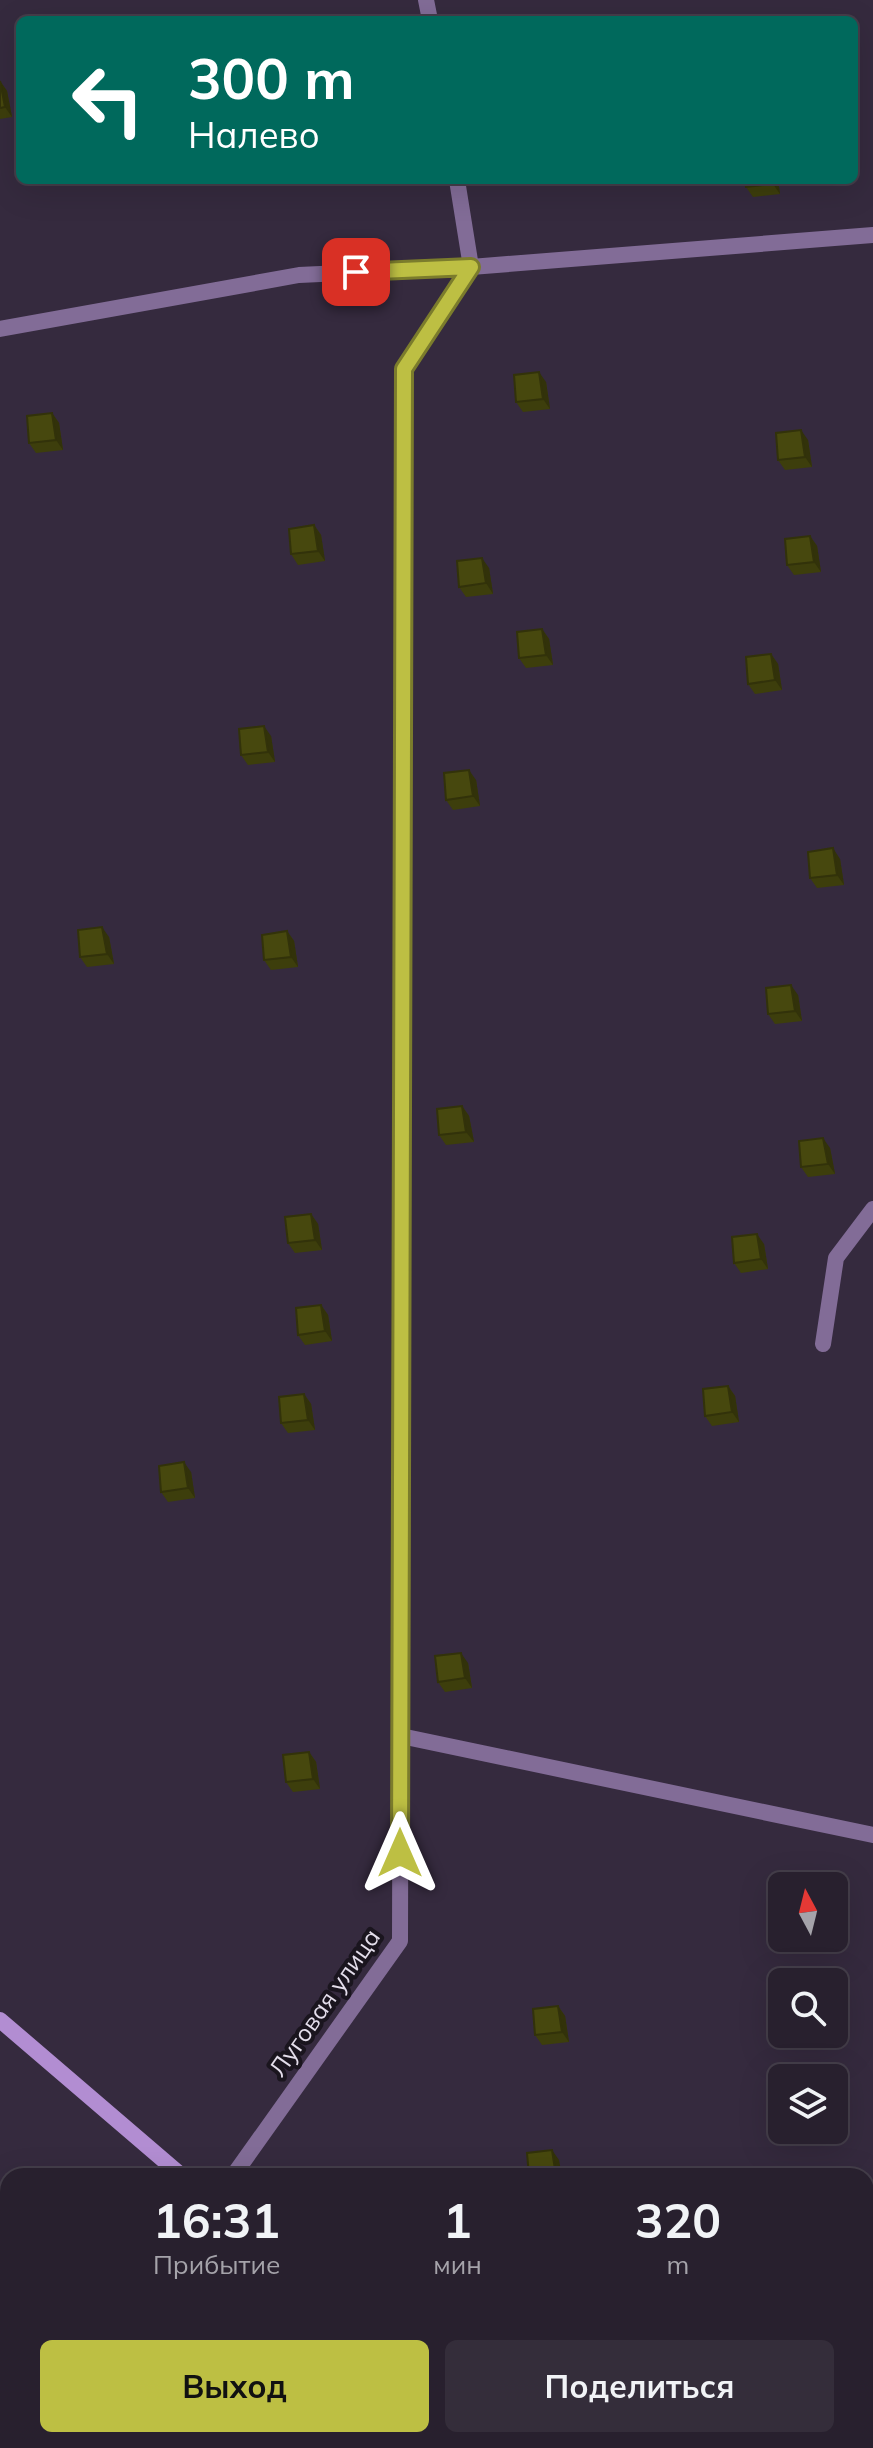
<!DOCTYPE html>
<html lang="ru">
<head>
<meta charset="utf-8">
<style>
  :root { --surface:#28202e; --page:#342d3a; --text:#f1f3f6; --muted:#a5a3aa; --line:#443e4a; --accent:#bdbf43 }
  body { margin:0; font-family:Mulish,sans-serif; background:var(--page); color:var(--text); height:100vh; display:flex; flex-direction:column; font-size:30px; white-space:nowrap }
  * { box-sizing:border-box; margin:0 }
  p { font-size:26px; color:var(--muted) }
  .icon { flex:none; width:44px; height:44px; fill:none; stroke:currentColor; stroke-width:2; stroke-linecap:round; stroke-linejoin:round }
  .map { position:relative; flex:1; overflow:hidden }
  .drawer { position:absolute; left:0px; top:2168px; width:874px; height:280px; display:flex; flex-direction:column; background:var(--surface); border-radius:24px 24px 0 0; box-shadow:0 8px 32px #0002,0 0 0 2px var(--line) }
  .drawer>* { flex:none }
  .hud { position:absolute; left:16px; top:16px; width:842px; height:168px; border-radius:12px; box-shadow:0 8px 32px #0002,0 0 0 2px var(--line); background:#00695c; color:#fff; overflow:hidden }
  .needle { width:52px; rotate:353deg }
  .controls { position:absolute; left:768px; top:1872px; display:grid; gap:16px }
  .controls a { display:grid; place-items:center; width:80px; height:80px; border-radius:12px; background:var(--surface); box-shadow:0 8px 32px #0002,0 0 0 2px var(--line); font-size:40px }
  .pin { position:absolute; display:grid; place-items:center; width:68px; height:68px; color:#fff; margin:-34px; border-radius:16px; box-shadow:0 4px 12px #0006 }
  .me { position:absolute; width:88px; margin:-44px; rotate:0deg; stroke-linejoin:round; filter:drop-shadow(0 0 6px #0008) }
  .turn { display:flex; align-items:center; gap:28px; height:168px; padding:0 40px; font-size:36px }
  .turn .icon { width:104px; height:104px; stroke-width:2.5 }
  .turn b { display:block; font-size:56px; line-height:68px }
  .eta { display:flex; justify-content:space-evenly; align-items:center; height:136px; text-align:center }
  .eta b { font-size:48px; font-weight:700; line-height:56px }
  .action { display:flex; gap:16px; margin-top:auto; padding:16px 40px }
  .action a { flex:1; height:92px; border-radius:12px; background:var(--accent); color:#111; font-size:32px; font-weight:700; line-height:92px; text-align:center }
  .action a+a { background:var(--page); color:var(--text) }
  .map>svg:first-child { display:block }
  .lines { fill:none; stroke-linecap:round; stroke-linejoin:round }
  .lane { stroke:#826c97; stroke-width:16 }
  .street { stroke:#826c97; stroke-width:16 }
  .secondary { stroke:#b28dd2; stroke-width:16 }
  .wall { fill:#3d3e0c }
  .shaded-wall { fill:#32320a }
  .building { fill:#47480e; stroke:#32320a; stroke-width:2 }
  .route-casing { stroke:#7b7c2c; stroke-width:20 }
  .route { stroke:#bdbf43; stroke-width:14 }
  .labels { text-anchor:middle; stroke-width:8; stroke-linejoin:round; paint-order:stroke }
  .street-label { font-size:24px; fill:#e4deeb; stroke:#1a151e }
</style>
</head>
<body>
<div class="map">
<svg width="873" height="2448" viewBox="0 0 873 2448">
  <rect width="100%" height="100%" fill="#352a3e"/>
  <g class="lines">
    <!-- lane -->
    <path class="lane" d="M0 329 299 275 471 267"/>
    <!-- street -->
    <path class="street" d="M426 0 430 20
      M471 267 873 235
      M823 1344 836 1258 873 1209
      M401 1736 873 1835
      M233 2176 400 1941 404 369 471 267 457 180"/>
    <!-- secondary -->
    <path class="secondary" d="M0 2020 182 2176
      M475 2440 484 2448"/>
  </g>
  <!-- wall -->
  <path class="wall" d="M0 81 7 91 12 117 0 119Z
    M745 180H778L780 194 753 197 746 187Z
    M546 382 550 409 523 412 516 402Z
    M52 413 59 423 63 450 36 453 29 443Z
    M808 440 812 467 785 470 778 460Z
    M314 525 321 535 325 561 298 565 291 554Z
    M810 536 817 546 821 572 794 575 787 565Z
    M489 568 493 594 466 597 459 587Z
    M542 629 549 639 553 665 526 668 519 658Z
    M771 654 778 664 782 690 755 694 748 684Z
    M271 736 275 762 248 765 241 755Z
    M476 780 480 806 453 810 446 800Z
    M840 859 844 885 817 888 810 878Z
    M287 931 294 941 298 967 271 970 264 960Z
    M109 937 114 964 87 967 80 957Z
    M798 995 802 1021 775 1024 768 1014Z
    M462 1106 469 1116 474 1142 446 1145 439 1135Z
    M830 1148 835 1174 808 1177 801 1167Z
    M311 1214 318 1224 322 1250 295 1253 288 1243Z
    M764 1244 768 1269 741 1273 734 1263Z
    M321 1305 328 1315 332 1341 305 1345 298 1335Z
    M728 1386 735 1396 739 1422 712 1426 705 1416Z
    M304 1394 311 1404 315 1430 288 1433 281 1423Z
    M191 1472 195 1498 168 1502 161 1492Z
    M468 1663 472 1688 445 1692 438 1682Z
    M309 1752 316 1762 320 1789 293 1792 286 1782Z
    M558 2006 565 2016 569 2042 542 2045 535 2035Z"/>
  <!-- shaded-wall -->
  <path class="shaded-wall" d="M0 81 7 91 12 117 5 107Z
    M772 180H778L780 194 773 184Z
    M539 372 546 382 550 409 543 399Z
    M52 413 59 423 63 450 56 440Z
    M801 430 808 440 812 467 805 457Z
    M314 525 321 535 325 561 318 551Z
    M810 536 817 546 821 572 814 562Z
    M482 558 489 568 493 594 486 583Z
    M542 629 549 639 553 665 546 655Z
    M771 654 778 664 782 690 775 680Z
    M264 726 271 736 275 762 268 752Z
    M469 770 476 780 480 806 473 796Z
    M833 848 840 859 844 885 837 875Z
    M102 927 109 937 114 964 107 954Z
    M287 931 294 941 298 967 291 957Z
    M791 985 798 995 802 1021 795 1011Z
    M462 1106 469 1116 474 1142 466 1132Z
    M823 1138 830 1148 835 1174 828 1164Z
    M311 1214 318 1224 322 1250 315 1240Z
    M757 1234 764 1244 768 1269 761 1259Z
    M321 1305 328 1315 332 1341 325 1331Z
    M728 1386 735 1396 739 1422 732 1412Z
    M304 1394 311 1404 315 1430 308 1420Z
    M184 1462 191 1472 195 1498 188 1488Z
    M461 1653 468 1663 472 1688 465 1678Z
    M309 1752 316 1762 320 1789 313 1779Z
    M558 2006 565 2016 569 2042 562 2032Z
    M552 2150 559 2160 562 2176H557Z"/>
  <!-- building -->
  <path class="building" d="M0 81 5 107 0 108Z
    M745 180H772L773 184 746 187Z
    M539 372 543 399 516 402 514 375Z
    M52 413 56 440 29 443 27 416Z
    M801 430 805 457 778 460 776 433Z
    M314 525 318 551 291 554 289 529Z
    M810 536 814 562 787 565 785 539Z
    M482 558 486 583 459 587 457 561Z
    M542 629 546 655 519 658 517 632Z
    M771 654 775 680 748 684 746 657Z
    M264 726 268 752 241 755 239 729Z
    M469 770 473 796 446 800 444 773Z
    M833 848 837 875 810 878 808 852Z
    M102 927 107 954 80 957 78 930Z
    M287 931 291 957 264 960 262 935Z
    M791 985 795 1011 768 1014 766 988Z
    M462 1106 466 1132 439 1135 437 1109Z
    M823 1138 828 1164 801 1167 799 1141Z
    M311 1214 315 1240 288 1243 285 1217Z
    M757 1234 761 1259 734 1263 732 1237Z
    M321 1305 325 1331 298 1335 296 1308Z
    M728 1386 732 1412 705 1416 703 1389Z
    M304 1394 308 1420 281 1423 279 1397Z
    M184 1462 188 1488 161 1492 159 1466Z
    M461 1653 465 1678 438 1682 435 1656Z
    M309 1752 313 1779 286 1782 283 1755Z
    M558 2006 562 2032 535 2035 533 2009Z
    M552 2150 556 2176H529L527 2153Z"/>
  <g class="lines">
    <defs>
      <path id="route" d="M356 272 471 267 404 369 400 1853"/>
    </defs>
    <!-- route casing -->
    <use href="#route" class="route-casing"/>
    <!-- route -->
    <use href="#route" class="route"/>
  </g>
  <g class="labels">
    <!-- street labels -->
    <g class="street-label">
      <text transform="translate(325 2003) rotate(-55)" y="8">Луговая улица</text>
    </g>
  </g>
</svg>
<div class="controls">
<a><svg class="needle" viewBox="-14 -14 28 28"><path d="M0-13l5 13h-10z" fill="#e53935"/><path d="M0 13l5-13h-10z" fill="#a5a3aa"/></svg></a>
<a><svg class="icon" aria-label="search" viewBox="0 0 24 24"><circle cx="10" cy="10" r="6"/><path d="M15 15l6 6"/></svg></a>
<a><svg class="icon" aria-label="layers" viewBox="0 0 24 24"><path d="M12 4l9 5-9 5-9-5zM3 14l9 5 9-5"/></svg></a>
</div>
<div class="pin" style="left:356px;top:272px;background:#d93025"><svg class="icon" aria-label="arrive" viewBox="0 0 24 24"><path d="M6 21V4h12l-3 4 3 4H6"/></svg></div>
<svg class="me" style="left:400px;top:1853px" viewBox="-20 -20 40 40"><path d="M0-17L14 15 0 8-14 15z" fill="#bdbf43" stroke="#fff" stroke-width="4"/></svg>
<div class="hud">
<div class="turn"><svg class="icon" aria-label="left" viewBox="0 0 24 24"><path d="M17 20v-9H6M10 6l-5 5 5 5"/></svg><div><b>300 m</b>Налево</div></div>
</div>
<section class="drawer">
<div class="eta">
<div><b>16:31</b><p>Прибытие</p></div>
<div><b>1</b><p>мин</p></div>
<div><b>320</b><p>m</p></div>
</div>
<div class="action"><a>Выход</a><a>Поделиться</a></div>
</section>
</div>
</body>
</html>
